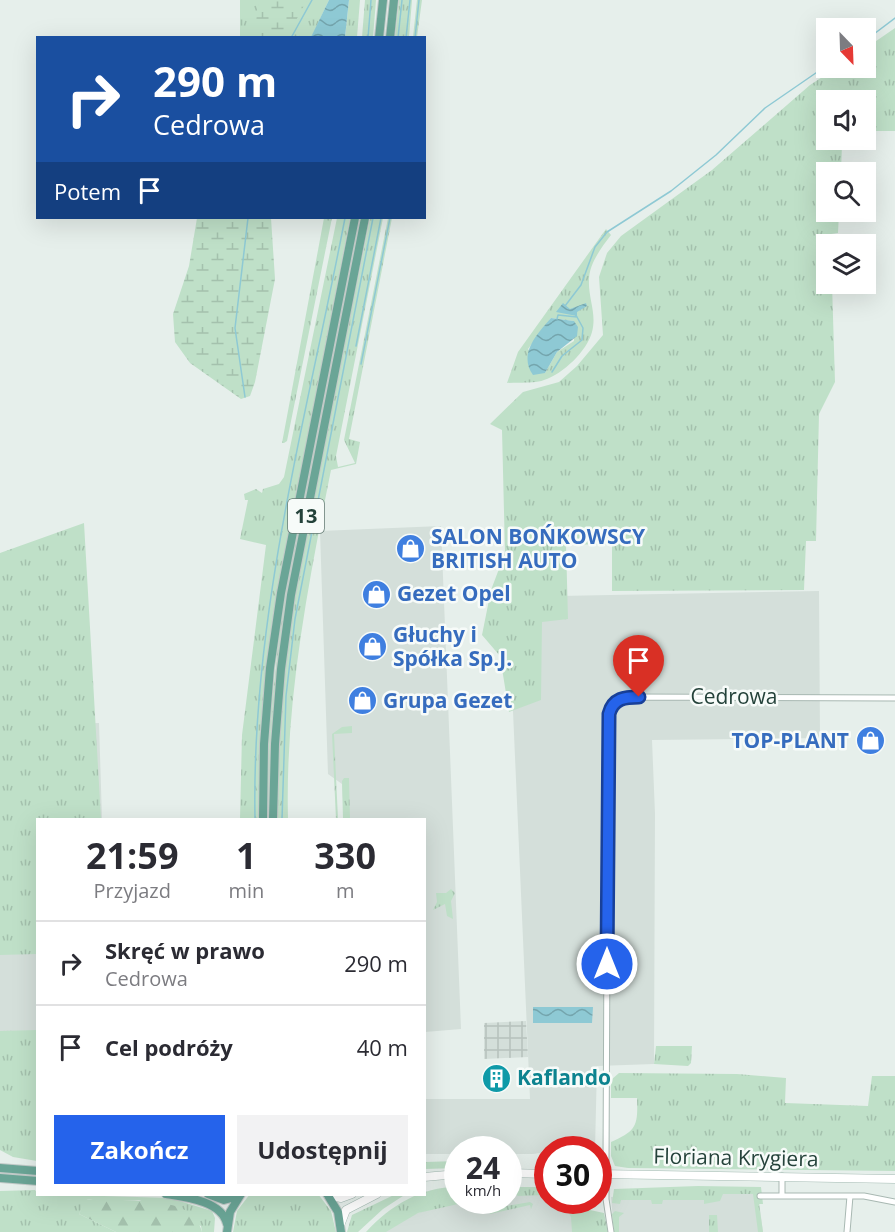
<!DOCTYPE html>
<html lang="pl">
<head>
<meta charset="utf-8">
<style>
  :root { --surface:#fff; --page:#f2f2f3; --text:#2b2b33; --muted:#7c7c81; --line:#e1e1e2; --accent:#2563eb }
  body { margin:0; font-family:"Open Sans",sans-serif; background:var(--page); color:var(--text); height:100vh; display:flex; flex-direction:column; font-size:22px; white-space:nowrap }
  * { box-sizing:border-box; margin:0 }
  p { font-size:20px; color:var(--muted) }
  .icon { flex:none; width:33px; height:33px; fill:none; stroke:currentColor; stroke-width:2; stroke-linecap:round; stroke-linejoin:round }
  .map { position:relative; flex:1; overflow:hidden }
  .panel { position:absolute; left:36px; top:818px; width:390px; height:378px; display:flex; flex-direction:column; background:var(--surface); border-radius:0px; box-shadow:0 6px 24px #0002 }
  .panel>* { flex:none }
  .hud { position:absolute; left:36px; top:36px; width:390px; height:183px; border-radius:0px; box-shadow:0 6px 24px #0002; background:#1a4fa0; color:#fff; overflow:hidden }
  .needle { width:39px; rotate:157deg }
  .buttons { position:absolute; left:816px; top:18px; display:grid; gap:12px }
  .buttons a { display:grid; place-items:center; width:60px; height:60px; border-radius:0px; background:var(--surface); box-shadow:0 6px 24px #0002; font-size:30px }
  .speed { position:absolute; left:444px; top:1136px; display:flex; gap:12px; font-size:30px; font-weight:700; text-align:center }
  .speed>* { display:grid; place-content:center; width:78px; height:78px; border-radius:50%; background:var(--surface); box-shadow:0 6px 24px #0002; line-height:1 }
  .speed small { font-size:15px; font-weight:400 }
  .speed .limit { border:9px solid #d22; background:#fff; color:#111 }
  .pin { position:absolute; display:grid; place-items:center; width:51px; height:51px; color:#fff; margin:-62px -26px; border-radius:50% 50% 50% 0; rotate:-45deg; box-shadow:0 0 6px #0007 }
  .pin .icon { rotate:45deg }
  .me { position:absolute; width:66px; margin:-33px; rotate:0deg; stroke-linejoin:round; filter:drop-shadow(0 0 4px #0008) }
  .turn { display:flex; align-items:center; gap:21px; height:126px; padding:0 18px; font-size:27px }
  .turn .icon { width:78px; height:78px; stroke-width:2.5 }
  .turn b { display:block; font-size:42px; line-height:51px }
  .then { display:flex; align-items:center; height:57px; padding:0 18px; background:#0003; gap:12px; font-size:22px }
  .eta { display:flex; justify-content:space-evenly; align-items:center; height:102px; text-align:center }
  .eta b { font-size:36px; font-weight:700; line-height:42px }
  .button { display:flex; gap:12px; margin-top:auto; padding:12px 18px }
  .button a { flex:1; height:69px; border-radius:0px; background:var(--accent); color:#fff; font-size:24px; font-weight:700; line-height:69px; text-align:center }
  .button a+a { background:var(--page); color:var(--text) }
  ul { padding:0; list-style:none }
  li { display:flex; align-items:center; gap:18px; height:84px; padding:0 18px; border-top:2px solid var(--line) }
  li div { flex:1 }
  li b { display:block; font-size:22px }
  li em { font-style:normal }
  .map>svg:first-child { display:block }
  .built { fill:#d4dfda }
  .industrial { fill:url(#industrial-grid) }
  .grass { fill:url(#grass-tufts); fill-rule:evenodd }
  .forest { fill:url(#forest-firs) }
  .wetland { fill:url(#wetland-marsh) }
  .water { fill:url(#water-waves) }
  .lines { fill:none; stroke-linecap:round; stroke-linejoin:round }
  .stream { stroke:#8ec9d4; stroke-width:1.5 }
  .street-casing { stroke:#a8b8b2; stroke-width:7 }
  .secondary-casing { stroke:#a4bbb3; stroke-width:9 }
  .primary-casing { stroke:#c2cac8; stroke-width:10 }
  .street { stroke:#fff; stroke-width:5 }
  .secondary { stroke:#fff; stroke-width:8 }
  .primary { stroke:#6aa596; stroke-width:8 }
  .route-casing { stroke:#184099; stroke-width:15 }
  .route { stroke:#2563eb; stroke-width:10 }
  .labels { text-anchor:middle; stroke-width:5; stroke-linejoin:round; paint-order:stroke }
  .shield { fill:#f7fbf9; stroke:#637a73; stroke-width:1.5 }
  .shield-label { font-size:20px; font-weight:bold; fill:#24423a }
  .shop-label { font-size:21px; font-weight:bold; fill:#366cbe; stroke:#f7fbf9; text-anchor:start }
  .street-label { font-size:21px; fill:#24423a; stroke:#f7fbf9 }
  .culture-label { font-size:21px; font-weight:bold; fill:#0d838f; stroke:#f7fbf9; text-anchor:start }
</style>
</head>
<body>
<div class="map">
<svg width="895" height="1232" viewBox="0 0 895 1232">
  <defs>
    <pattern id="industrial-grid" width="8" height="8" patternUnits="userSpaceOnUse" patternTransform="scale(1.5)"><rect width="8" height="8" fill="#d4dfda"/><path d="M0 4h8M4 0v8" fill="none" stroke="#b6c1bc"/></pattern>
    <pattern id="grass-tufts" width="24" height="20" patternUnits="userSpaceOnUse" patternTransform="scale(1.5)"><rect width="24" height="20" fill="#bfe0c8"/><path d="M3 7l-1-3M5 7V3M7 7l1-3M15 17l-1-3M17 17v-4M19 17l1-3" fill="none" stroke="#a4c1ad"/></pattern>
    <pattern id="forest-firs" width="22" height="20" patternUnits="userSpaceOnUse" patternTransform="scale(1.5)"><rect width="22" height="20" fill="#bfe0c8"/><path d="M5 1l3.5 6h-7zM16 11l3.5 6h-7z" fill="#a4c1ad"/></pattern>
    <pattern id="wetland-marsh" width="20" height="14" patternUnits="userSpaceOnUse" patternTransform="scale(1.5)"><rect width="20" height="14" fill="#bfe0c8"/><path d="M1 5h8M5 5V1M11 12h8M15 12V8" fill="none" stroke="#a4c1ad"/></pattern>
    <pattern id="water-waves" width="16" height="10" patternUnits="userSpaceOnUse" patternTransform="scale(1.5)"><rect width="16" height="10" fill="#8ec9d4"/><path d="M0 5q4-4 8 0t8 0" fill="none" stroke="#74a5ad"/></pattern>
  </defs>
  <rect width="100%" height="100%" fill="#e6efeb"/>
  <!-- built -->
  <path class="built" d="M441 526 461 1029 425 1032 424 819H344L342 784 328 774 320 531Z
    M819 591 820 738 652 740 655 814 654 1064 597 1066 595 1149H548L547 1152 533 1154H509L508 1149H458L457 1154H425V1099H530L508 597Z
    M99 723 102 819H38L37 1032 0 1033V726Z
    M547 1189 548 1200H571L575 1232H383L399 1219 458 1200H508L509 1191Z
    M656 1194H758L763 1232H614L611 1197Z"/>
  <!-- industrial -->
  <path class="industrial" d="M526 1021 528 1057 484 1059V1023Z"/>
  <!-- grass -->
  <path class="grass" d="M240 0H329L311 38 240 37Z
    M349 0H360L357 37 345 38Z
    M365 0H376L373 37H362Z
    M399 0H412L409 37 395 38Z
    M417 0H422L417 37H413Z
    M895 28V131H866V100H826V140H846L842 144 841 172H826V212H839L838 233 831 234V244H826V284H832L835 382 819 414 816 541H806L804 590 612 591V545L566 544 568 619 542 622 541 700 509 712 500 656 482 635 491 590 505 553 502 430 490 424 523 392 559 382 577 366 603 335 599 277 607 253 621 236 712 170 810 85 836 68H866V48Z
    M324 218H332L287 441 284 443H282Z
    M337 218H350L272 622 261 727 259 819H240L242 735 266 545 240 539 248 500H245L244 494 256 489 262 493 263 489 279 484 284 477Z
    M358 218H362L286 601 274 700 270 819H266L269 727 283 601Z
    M370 218H383L336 456 338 467 355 463 344 440 388 218H392L349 439 360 442 356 464 331 470C308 585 285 701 288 819H277C276 615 332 417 370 218Z
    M606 229 611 235C601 248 589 264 589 280 588 298 597 314 592 332 587 351 563 374 544 380 534 384 518 382 507 383L518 352ZM551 318 574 321V341L557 352 545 373 528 349Z
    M84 523 101 819H38L37 954 0 955V553Z
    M352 726V733L334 734 338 819H336L332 734 342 727Z
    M344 778H349L350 819H343L342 781Z
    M451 889 455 893 451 901 453 919 447 916 445 904 433 910 437 902 436 893H446Z
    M37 1030H38L37 1161 13 1157 0 1150V1031Z
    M656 1046H692L691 1063 688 1066 654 1064Z
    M619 1073 737 1074 786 1078 785 1103 868 1106 872 1076H895V1171L628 1168 615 1166 611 1156V1142C637 1131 638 1125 637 1098H611V1080Z
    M457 1161V1168L425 1169V1162Z
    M698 1186 761 1187 763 1204H759L763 1232H758L753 1194H723L720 1201 704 1204V1200H663L662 1204H652L651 1200H621L620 1204 612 1203 614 1189Z
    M457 1187 458 1200H476L418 1213 386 1232H366C391 1205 421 1187 457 1187Z
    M514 1187H547V1195L518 1196 513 1192Z
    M35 1190 38 1194 170 1198 212 1211 215 1218 214 1232H202L201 1226 139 1200 105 1202 87 1199 79 1214 116 1232H0V1191Z
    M250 1194H318L331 1211 336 1232H233L237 1211Z
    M396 1194H406L383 1209 358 1232H347L352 1215Z
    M574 1201 590 1210 604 1213 608 1232H572L571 1217 563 1204Z
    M530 1202 533 1204 531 1209 530 1205 490 1214 488 1209 476 1212 475 1208 470 1207 507 1206Z
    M615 1211 624 1213 619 1217V1232H614L612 1214Z
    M709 1215H717L718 1232H709Z"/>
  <!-- forest -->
  <path class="forest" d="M86 1199C117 1204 193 1190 202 1232H116L79 1214Z"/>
  <!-- wetland -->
  <path class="wetland" d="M259 0H307L287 37H253Z
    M197 218H271L275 279 255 382 250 396 241 399 190 363 175 342 173 314 189 266Z"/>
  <!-- water -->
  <path class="water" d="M329 0H349L345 37H311Z
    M563 303 570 309 586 303 587 306 577 312V316L556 312Z
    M551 318 574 321 578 327 577 336 557 352 545 373 533 375C518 354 537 334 551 318Z
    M533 1007H593L592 1023H533Z"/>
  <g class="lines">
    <!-- stream -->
    <path class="stream" d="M291 38 312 0
      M368 38 371 0
      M398 38 402 0
      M406 38 410 0
      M415 38 419 0
      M866 40 895 18
      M565 306 581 285 595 247 607 232 671 191 716 155 765 108 826 66
      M557 319 558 315 577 317 575 314
      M356 346 381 218
      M361 364 390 218
      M552 372 562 356 582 340 583 328 577 317
      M245 397 235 328 248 218
      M255 819C251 615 307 416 345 218
      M282 819 286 696 295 619 373 218"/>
    <defs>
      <path id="street" d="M760 1196H864L895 1202
        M782 1196V1176
        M611 1232 606 1199V1163L608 722C610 706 615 698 631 697L895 698
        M847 1232 850 1196"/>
      <path id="secondary" d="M508 1173 548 1174
        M598 1174 895 1179
        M424 1177 458 1174
        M328 1195 341 1198 352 1194
        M341 1223 346 1210 377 1194"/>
      <path id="primary" d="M379 38 383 0
        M390 38 394 0
        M263 819 264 744 270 668 281 593 355 218
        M273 819 275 744 281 669 291 595 365 218
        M0 1168 38 1171
        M0 1178 38 1181
        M166 1194C186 1197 222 1201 227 1224
        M208 1194 224 1200 239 1196
        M327 1194 338 1212 341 1232
        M227 1232 230 1212 241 1194"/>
    </defs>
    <!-- street casing -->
    <use href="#street" class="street-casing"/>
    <!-- secondary casing -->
    <use href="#secondary" class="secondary-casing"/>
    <!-- primary casing -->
    <use href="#primary" class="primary-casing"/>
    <!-- street -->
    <use href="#street" class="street"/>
    <!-- secondary -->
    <use href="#secondary" class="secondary"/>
    <!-- primary -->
    <use href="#primary" class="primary"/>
  </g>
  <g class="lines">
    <defs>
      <path id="route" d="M607 964 609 714C613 698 625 697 639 697"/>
    </defs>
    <!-- route casing -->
    <use href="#route" class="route-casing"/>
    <!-- route -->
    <use href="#route" class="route"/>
  </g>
  <!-- icons -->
  <defs>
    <symbol id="shop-disc" viewBox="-11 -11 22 22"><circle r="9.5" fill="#3f7fe0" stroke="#f7fbf9"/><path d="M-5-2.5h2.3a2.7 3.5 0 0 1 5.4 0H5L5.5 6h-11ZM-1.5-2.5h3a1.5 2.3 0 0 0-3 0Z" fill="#fff"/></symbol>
    <symbol id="building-disc" viewBox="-11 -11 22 22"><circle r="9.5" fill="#0f9aa8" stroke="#f7fbf9"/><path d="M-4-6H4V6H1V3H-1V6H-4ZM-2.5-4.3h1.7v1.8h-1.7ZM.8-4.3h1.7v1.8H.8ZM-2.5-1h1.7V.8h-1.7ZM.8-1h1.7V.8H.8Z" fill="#fff"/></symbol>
  </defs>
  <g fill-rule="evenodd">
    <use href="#shop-disc" x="394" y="532" width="33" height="33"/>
    <use href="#shop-disc" x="360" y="578" width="33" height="33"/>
    <use href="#shop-disc" x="356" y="630" width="33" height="33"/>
    <use href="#shop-disc" x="346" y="684" width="33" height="33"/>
    <use href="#shop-disc" x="854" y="724" width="33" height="33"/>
    <use href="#building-disc" x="480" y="1062" width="33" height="33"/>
  </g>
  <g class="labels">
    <!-- shield labels -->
    <rect class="shield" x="288" y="499" width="36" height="34" rx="4.5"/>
    <g class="shield-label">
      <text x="306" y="523">13</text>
    </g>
    <!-- shop labels -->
    <g class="shop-label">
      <text x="431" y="544">SALON BOŃKOWSCY<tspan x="431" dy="24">BRITISH AUTO</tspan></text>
      <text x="397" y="601">Gezet Opel</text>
      <text x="393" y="642">Głuchy i<tspan x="393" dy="24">Spółka Sp.J.</tspan></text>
      <text x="383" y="708">Grupa Gezet</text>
      <text x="849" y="748" text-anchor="end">TOP-PLANT</text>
    </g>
    <!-- street labels -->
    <g class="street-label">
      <text x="734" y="704">Cedrowa</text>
      <text transform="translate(736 1158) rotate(1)" y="7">Floriana Krygiera</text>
    </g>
    <!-- culture labels -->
    <g class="culture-label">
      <text x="517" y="1085">Kaflando</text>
    </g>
  </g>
</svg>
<div class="buttons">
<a><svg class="needle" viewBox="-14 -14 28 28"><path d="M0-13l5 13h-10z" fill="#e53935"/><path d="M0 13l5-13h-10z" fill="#7c7c81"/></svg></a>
<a><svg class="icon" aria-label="sound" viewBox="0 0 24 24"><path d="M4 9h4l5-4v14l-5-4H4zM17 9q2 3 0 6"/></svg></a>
<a><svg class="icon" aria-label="search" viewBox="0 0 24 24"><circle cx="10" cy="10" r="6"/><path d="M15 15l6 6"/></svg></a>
<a><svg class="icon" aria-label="layers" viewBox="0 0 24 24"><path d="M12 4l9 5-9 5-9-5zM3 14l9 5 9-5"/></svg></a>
</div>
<div class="speed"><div>24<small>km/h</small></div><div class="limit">30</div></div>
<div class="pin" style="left:639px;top:697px;background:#d93025"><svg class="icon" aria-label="arrive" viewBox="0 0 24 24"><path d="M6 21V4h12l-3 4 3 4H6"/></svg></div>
<svg class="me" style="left:607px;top:964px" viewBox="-20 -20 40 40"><circle r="17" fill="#2563eb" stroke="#fff" stroke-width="3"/><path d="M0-11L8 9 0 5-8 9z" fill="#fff"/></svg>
<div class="hud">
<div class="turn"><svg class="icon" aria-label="right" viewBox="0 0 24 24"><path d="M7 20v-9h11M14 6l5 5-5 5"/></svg><div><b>290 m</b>Cedrowa</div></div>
<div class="then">Potem<svg class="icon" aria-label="arrive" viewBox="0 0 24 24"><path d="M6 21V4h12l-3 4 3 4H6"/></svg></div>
</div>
<section class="panel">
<div class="eta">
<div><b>21:59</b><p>Przyjazd</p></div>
<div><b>1</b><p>min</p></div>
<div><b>330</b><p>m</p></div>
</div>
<ul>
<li><svg class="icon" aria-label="right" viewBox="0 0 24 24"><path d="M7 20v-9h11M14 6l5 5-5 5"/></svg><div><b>Skręć w prawo</b><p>Cedrowa</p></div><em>290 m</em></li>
<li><svg class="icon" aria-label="arrive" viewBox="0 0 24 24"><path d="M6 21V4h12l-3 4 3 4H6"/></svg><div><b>Cel podróży</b></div><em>40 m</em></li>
</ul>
<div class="button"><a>Zakończ</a><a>Udostępnij</a></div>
</section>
</div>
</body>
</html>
